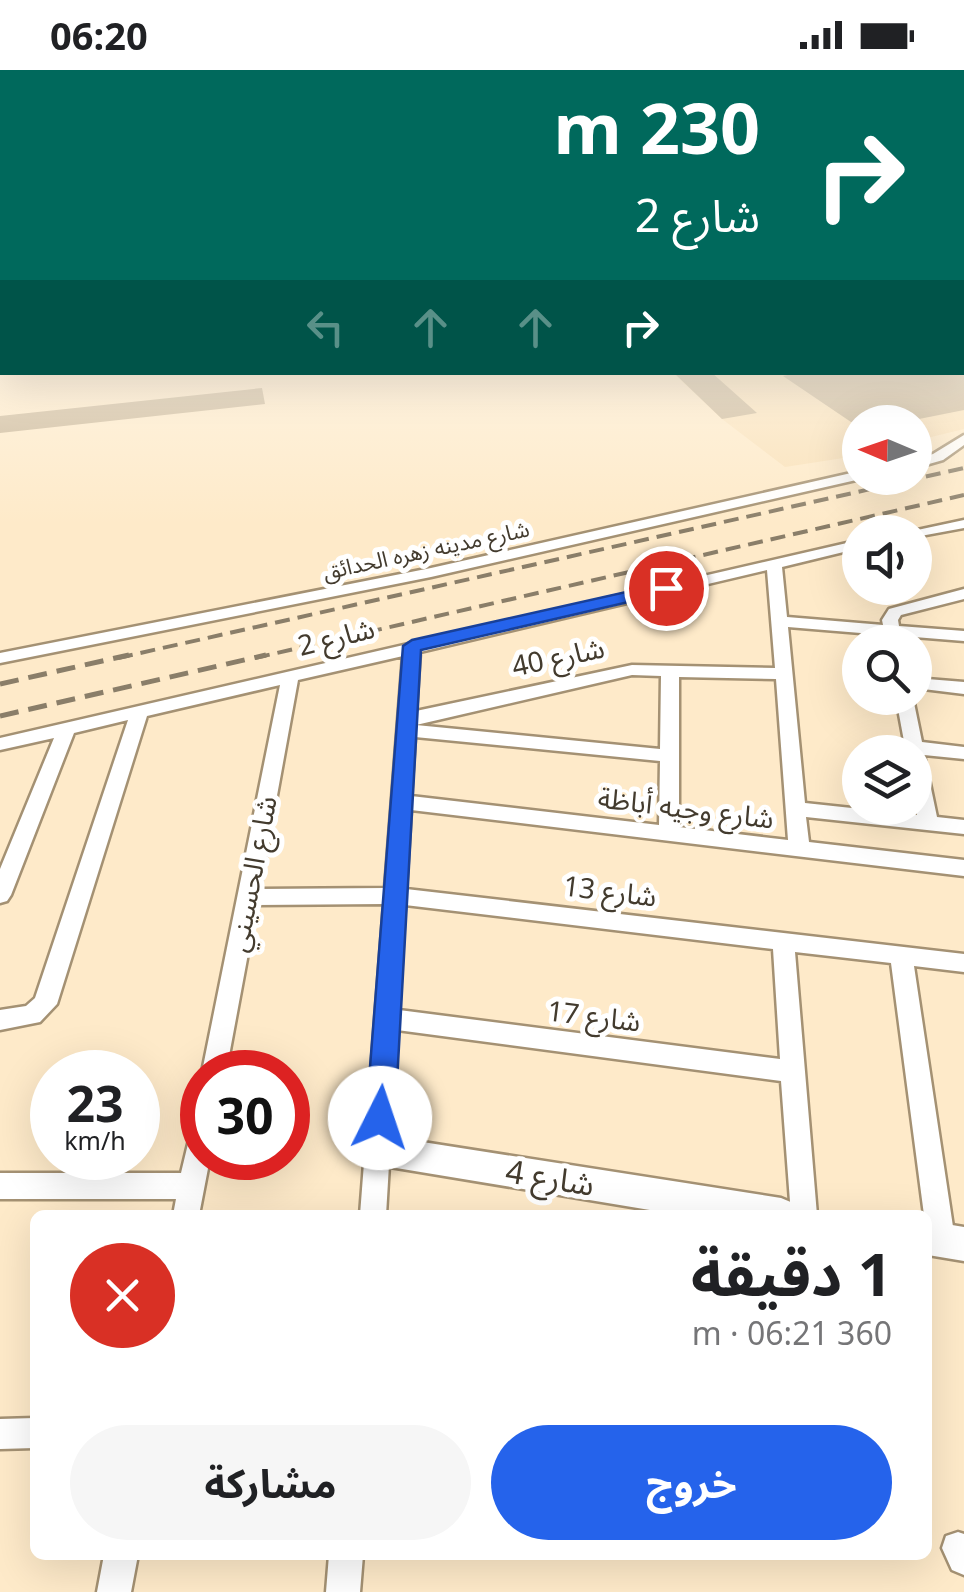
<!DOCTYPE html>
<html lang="ar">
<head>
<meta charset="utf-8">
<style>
  :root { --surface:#fff; --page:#f6f6f6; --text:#202124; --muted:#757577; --accent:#2563eb }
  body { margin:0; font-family:"Noto Sans","Noto Sans Arabic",sans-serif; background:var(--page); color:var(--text); direction:rtl; height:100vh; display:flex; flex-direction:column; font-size:38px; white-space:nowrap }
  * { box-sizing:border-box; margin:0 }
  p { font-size:32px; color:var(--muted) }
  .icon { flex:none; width:55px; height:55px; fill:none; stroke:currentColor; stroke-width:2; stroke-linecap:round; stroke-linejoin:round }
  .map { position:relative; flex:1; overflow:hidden; direction:ltr }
  .drawer { position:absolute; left:30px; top:1140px; width:902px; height:350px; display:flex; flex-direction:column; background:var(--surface); border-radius:15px; box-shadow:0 10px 40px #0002; direction:rtl }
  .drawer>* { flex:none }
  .guide { position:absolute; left:0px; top:0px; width:965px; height:305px; box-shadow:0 10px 40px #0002; direction:rtl; background:#00695c; color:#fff; overflow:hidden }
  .needle { width:65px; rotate:272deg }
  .controls { position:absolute; left:842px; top:335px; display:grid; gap:20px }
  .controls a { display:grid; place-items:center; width:90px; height:90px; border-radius:50%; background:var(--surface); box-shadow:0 10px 40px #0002; font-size:50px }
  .speed { position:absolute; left:30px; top:980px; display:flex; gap:20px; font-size:50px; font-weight:700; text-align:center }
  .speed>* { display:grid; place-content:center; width:130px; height:130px; border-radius:50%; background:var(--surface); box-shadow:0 10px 40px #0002; line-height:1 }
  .speed small { font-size:25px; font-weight:400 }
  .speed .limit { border:15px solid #d22; background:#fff; color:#111 }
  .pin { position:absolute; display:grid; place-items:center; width:85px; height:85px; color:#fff; margin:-42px; border:5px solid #fff; border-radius:50%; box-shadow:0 2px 10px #0007 }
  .me { position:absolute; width:110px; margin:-55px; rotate:4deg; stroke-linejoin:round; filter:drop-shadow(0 0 8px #0008) }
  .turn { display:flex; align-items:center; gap:35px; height:210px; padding:0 40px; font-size:45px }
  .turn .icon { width:130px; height:130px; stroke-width:2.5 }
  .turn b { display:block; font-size:70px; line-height:85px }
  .lanes { display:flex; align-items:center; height:95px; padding:0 40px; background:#0003; justify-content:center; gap:50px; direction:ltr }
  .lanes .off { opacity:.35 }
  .round { display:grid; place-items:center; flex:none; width:105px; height:105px; border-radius:52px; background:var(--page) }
  .headline { display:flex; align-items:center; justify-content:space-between; height:170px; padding:0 40px }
  h1 { font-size:60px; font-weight:700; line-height:75px }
  .cta { display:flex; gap:20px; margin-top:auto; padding:20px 40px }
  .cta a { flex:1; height:115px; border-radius:60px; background:var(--accent); color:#fff; font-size:40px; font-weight:700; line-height:115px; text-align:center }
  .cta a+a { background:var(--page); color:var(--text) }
  .status { display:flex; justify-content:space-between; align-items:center; height:70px; padding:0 50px; background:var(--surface); direction:ltr }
  .status svg { height:28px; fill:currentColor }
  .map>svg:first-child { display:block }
  .built { fill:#f9e1b9 }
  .building { fill:#c1ae8f }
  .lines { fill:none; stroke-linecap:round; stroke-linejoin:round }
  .minor-casing { stroke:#a49173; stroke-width:5 }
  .tertiary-casing { stroke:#a49173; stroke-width:5 }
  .minor { fill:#fff; fill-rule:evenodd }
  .tertiary { fill:#fff; fill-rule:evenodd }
  .rail-far1 { stroke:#8a7e69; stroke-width:4; stroke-dasharray:15 8; stroke-linecap:butt }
  .rail { stroke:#8a7e69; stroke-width:5; stroke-dasharray:19 10; stroke-linecap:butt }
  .route { fill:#2563eb; stroke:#184099; stroke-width:2.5 }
  .labels { text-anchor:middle; stroke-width:10; stroke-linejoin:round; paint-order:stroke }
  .far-street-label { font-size:22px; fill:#433b2e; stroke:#fff }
  .street-label { font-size:28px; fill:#433b2e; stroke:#fff }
  .near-street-label { font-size:32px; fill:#433b2e; stroke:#fff }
</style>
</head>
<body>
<div class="status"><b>06:20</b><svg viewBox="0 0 49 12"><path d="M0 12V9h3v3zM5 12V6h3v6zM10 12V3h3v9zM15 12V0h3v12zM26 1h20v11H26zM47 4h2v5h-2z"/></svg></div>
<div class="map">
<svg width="964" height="1522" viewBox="0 0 964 1522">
  <rect width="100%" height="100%" fill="#feeac9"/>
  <!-- built -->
  <path class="built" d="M964 249V359L915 371V352H860V384L850 387 785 397 722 349 673 303 962 302Z"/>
  <!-- building -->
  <path class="building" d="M673 302H711L757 343 722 349Z
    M800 302H964V340L904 352H851L783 306Z
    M262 318 265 334 0 363V346Z"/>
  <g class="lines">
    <defs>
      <path id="minor" d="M962 242H964V248H962Z
        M964 365V375L943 390 915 398V390L933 384Z
        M860 401V408H865L431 507 0 593V583L431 498Z
        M964 450V458L915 467V462H908Z
        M860 470V478L782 497 787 547 883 555 882 550 889 539 964 519V529L901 545 898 550 899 556 964 561V571L902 566 903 572H887L885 565 788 557 805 733 917 745 915 682H906L896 628H913L922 672 964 677V689L924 685 937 747 964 750V764L806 747 809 772 964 790V806L411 740 406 819 964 884V902L914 896 955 1170 951 1180 941 1184 931 1180 928 1170V1145H924L891 893 795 882 817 1145H791L781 1011 397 960 386 1145H360L384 834 257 835 226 1002H202L280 615 147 646 57 934 40 952 0 960V940L26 936 35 928 128 650 74 663 11 825 7 831 0 833V799L54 668 0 680V668ZM767 500 775 598 632 595 416 641 420 582ZM403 586 385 818 260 819 298 610ZM632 605 661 606 660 679 416 655ZM679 607 776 609 788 770 679 757ZM415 667 660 691 659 755 411 726ZM405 835 773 879 780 989 399 940Z
        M915 608 964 612V624L915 618Z
        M202 1049V1088H210L199 1145H173L176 1129H0V1103H181L193 1053Z
        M35 1348V1378L0 1379V1349Z
        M958 1462 964 1464V1505L952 1500 942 1478 946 1466Z
        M104 1485H138L131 1522H97Z
        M329 1485H363L360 1522H326Z"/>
      <path id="tertiary" d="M378 1065 781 1128 793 1133 798 1145H680L378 1095 367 1091 362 1080 367 1069Z
        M928 1151 964 1157V1191L928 1185Z"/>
    </defs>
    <!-- minor casing -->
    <use href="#minor" class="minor-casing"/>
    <!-- tertiary casing -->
    <use href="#tertiary" class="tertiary-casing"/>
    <!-- minor -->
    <use href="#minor" class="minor"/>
    <!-- tertiary -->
    <use href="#tertiary" class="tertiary"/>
    <!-- rail-far1 -->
    <path class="rail-far1" d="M118 588 964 398
      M255 588 964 425"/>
    <!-- rail -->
    <path class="rail" d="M0 614 129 585
      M0 646 266 585"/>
  </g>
  <!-- sky -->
  <linearGradient id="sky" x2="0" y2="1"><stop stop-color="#69caee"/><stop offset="0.53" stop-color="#fff6e7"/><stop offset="1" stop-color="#fff6e7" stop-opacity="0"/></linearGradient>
  <rect width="964" height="454" fill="url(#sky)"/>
  <!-- route -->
  <path class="route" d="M666 513 674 518 672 522 421 580 395 1048 390 1057 380 1061 370 1057 366 1048 403 576 412 570Z"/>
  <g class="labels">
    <!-- far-street labels -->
    <g class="far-street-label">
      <text transform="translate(426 480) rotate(-12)" y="8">شارع مدينه زهره الحدائق</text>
    </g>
    <!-- street labels -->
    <g class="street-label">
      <text transform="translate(336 567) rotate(-14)" y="10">شارع 2</text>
      <text transform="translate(558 587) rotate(-12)" y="10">شارع 40</text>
      <text transform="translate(686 738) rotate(7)" y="10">شارع وجيه أباظة</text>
      <text transform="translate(252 804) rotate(-79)" y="10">شارع الحسيني</text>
      <text transform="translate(610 821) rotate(7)" y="10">شارع 13</text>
      <text transform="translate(594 946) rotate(7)" y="10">شارع 17</text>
    </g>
    <!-- near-street labels -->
    <g class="near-street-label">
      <text transform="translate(550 1108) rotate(9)" y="11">شارع 4</text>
    </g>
  </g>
</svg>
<div class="controls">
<a><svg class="needle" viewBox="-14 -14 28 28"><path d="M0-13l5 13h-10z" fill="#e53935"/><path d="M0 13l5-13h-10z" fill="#757577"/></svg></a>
<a><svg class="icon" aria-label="sound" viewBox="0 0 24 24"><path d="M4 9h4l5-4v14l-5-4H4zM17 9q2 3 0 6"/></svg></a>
<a><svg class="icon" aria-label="search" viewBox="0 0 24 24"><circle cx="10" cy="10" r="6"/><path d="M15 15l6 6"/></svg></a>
<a><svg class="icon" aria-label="layers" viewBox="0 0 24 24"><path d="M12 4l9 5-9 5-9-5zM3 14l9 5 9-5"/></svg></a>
</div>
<div class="speed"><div>23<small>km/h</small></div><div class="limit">30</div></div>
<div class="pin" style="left:666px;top:518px;background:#d93025"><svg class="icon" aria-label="arrive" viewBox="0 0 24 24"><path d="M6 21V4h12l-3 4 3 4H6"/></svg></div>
<svg class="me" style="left:380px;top:1048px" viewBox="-20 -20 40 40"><circle r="19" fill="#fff"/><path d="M0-13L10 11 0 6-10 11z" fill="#2563eb"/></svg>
<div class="guide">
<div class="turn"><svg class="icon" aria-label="right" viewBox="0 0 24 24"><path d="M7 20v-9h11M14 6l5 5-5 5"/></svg><div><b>230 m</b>شارع 2</div></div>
<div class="lanes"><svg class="icon off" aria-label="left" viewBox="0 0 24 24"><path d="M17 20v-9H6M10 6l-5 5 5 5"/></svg><svg class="icon off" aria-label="ahead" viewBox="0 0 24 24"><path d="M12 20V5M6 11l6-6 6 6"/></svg><svg class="icon off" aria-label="ahead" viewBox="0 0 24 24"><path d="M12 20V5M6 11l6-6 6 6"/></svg><svg class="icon" aria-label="right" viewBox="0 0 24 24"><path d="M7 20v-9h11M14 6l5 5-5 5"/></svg></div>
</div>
<section class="drawer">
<div class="headline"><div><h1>1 دقيقة</h1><p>360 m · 06:21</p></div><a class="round" style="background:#d93025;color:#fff"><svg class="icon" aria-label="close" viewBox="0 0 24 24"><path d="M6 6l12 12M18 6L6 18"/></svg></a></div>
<div class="cta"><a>خروج</a><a>مشاركة</a></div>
</section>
</div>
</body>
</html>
